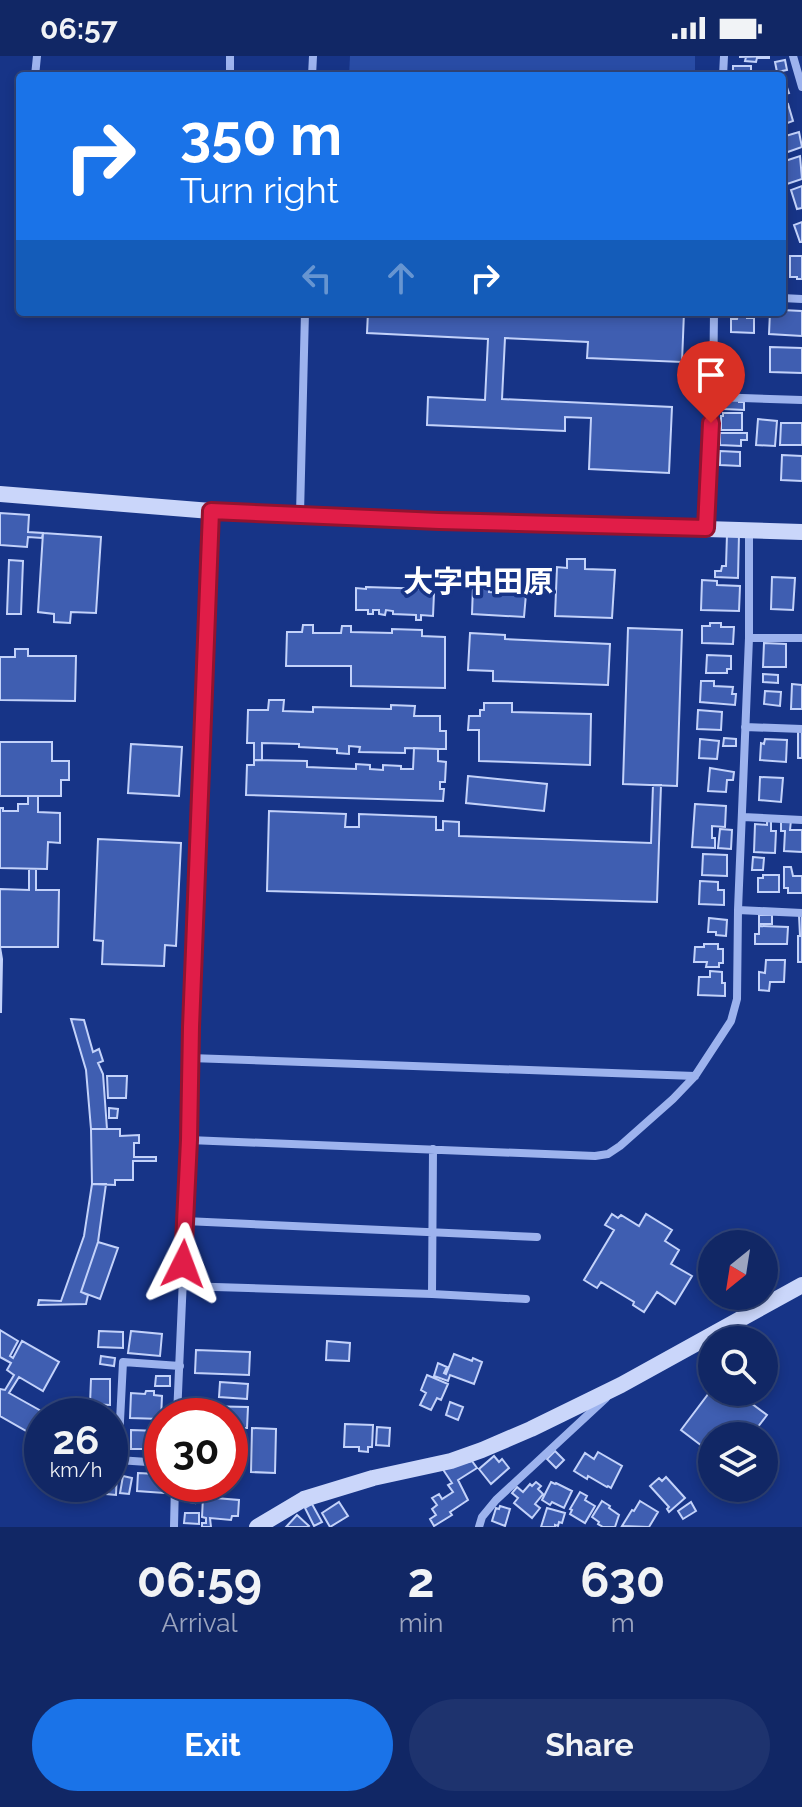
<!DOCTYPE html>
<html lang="en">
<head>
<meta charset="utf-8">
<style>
  :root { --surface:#112765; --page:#1e336e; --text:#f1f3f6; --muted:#9ca5bf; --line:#304479; --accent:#1a73e8 }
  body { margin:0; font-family:Raleway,"Noto Sans JP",sans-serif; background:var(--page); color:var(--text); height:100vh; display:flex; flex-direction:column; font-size:30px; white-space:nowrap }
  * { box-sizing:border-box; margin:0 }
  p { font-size:26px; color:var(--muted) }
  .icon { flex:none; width:44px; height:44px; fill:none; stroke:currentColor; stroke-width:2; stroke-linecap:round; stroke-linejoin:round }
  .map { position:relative; height:1471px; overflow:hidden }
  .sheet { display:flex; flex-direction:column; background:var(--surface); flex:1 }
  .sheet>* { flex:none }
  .hud { position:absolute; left:16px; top:16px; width:770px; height:244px; border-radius:8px; box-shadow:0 4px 12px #0003,0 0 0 2px var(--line); background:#1a73e8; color:#fff; overflow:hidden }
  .needle { width:52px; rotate:210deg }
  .fabs { position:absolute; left:698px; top:1174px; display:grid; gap:16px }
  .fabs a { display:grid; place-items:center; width:80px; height:80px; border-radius:50%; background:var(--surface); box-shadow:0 4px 12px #0003,0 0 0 2px var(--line); font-size:40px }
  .speed { position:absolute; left:24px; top:1342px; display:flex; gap:16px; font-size:40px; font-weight:700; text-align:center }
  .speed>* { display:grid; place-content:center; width:104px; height:104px; border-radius:50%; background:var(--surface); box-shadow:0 4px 12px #0003,0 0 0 2px var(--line); line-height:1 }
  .speed small { font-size:20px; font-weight:400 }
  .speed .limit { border:12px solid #d22; background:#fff; color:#111 }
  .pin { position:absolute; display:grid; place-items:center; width:68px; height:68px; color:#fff; margin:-82px -34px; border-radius:50% 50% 50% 0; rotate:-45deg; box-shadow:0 0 8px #0007 }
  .pin .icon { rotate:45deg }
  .me { position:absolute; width:88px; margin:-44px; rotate:3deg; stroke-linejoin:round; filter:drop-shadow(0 0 6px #0008) }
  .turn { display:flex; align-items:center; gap:28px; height:168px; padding:0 32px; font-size:36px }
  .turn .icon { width:104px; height:104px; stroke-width:2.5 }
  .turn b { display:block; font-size:56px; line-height:68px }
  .lanes { display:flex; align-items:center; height:76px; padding:0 32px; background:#0003; justify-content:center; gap:40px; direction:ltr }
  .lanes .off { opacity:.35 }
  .eta { display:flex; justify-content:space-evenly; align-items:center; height:136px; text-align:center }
  .eta b { font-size:48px; font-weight:700; line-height:56px }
  .action { display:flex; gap:16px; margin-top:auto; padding:16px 32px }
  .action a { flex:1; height:92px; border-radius:48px; background:var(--accent); color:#fff; font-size:32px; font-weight:700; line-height:92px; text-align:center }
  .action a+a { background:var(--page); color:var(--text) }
  .status { display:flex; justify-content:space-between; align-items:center; height:56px; padding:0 40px; background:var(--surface); direction:ltr }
  .status svg { height:22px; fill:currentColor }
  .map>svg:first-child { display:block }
  .green { fill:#294ca5 }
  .building { fill:#3f5eb1; stroke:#c3d2fa; stroke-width:2 }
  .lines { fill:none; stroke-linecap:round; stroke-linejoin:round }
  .street { stroke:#9db3ee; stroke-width:8 }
  .secondary { stroke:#cad6fa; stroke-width:16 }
  .route-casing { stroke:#92132f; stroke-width:20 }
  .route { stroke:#e11d48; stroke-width:14 }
  .labels { text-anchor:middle; stroke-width:7; stroke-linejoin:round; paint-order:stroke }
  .neighbourhood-label { font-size:30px; font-weight:bold; fill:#fff; stroke:#173487 }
</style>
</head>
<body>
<div class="status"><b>06:57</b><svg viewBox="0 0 49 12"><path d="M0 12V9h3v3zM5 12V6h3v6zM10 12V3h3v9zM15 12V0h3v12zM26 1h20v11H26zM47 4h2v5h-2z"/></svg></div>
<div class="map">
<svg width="802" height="1471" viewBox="0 0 802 1471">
  <rect width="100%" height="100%" fill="#173487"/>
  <!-- green -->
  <path class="green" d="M350 0H695V20H349Z"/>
  <!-- building -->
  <path class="building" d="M769 0V2H757L756 6 745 5 746 1H739Z
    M785 4 787 14 777 16 775 6Z
    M733 10H751V20H733Z
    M782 17 789 37 782 39V20H773Z
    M782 47 783 49 788 48 793 65 782 69Z
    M799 76 802 91 782 98V81Z
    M800 100 802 123 787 128 782 106Z
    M802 130V152L797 153 791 134Z
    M802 166V186H800L794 169Z
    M790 200H802V223H797V221H790Z
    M782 254 802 255V280L769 278 770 256H782Z
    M368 256H535L591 259V256H684L682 306 587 302 588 286 505 282 502 343 672 351 669 417 589 413 591 362 565 361V375L427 369 428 341 485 344 488 283 367 277Z
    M738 258 747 259V262H754V277L731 276V263H737Z
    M770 291 802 292V317L770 316Z
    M724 343 739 344V346H744V354L724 353Z
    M723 357H742V374H721V360H723Z
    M758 363 777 365 775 390 756 389Z
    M781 367H802V389H780Z
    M720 377H747V384H741V390L720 389Z
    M720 395 740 396V410L720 409Z
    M782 399 802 400V425L781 424Z
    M0 457 29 459 28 476 43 477 42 482 28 481 27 491 0 489Z
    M43 477 101 481 96 557 71 556 70 567 54 566V558L38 556Z
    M727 478H739L738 522 715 521V515H721L722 510H726Z
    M567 503H585V513L615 514 612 562 555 560 557 511 567 512Z
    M9 504 23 505 21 558H7Z
    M772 521 795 522 793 554 771 553Z
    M702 524 717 525V529L740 530 739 555 701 554Z
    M473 530 489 531V536L526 538 524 561 472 558Z
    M366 531 429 533V537H434L433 560 421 559V564H416V559L393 558V555L386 554 385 559 379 558V554H373V558H368V554H356V532L366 533Z
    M710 567H721V571H734L733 588 702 587V570H710Z
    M303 569H313V577H341L342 570H351V576L392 577V573L422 574V580L445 581V632L351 630V610H286L287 576H302Z
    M628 572 682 574 677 730 623 728Z
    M470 577 505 579V583L610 588 608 629 493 625V615L468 614Z
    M764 587 786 588V611H763Z
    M15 593H28V600H76L75 645 0 644V601H15Z
    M707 599 731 600V613H727V617H706Z
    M763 618 778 619V627L763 626Z
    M701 625H714V630L733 631 732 638H736L735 649 700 646Z
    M792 628 802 629V653H791Z
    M765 635 781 636 780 650 764 648Z
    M269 644H284L283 655 313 656V651L391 653V649L415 650 414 660H440V675H446V693L405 692V697L359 696 360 691 349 690V698L337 697V693L299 691V688L262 687V704H254V687H247L248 654H268Z
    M484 647H512V656L591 658 590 709 479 705V674H468L469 660H480V654H484Z
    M698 654 722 656 721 674 697 673Z
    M798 674H802V702H798Z
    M724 682 736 683V690H723Z
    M700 683 719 685 717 703 699 702Z
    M765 683 787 684 786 706 760 704 761 687 764 688Z
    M0 686H52V705H69V724H61V740H0Z
    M131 688 182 691 179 740 128 737Z
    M414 692 438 693V705L446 706 445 726H440V733H444L443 745 246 739 247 709H254V704L307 705V711L356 713V708L370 709V713L383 714V709L401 710V713H413Z
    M710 712 734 716 733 724H727L726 736 708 735Z
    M468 720 547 728 544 755 466 747Z
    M760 721 783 722 781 746 759 744Z
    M653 729H661L657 846 267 835 269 755 346 758 345 771H359V758L436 761V774H443V765L459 766V780L651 787Z
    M28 740H38V756L60 757V787L48 786 47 813 0 812V752H3V755H18V748H28Z
    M695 748 726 750 725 771 712 770V782H715V792L692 791Z
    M767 764H771V775H776L775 797 754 796 755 768 767 769Z
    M781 764H791L790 774H802V796L784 795 785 775H781Z
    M720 773 732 774 731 793 718 792Z
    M98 783 181 787 176 890 165 889 164 910 102 908 103 885 94 884Z
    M703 798 727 799V820L702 819Z
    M753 801 764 802 763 814H752Z
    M784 811H791L793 820H802V837H788V832H784Z
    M29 813H36V834H59L58 891H0V833L29 834Z
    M763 819H779V836H758V822H763Z
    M700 825 718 826V834H724V849L699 848Z
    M759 859H772V868H759Z
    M799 859H802V906H798V880H800Z
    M709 862 727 864 726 880 716 879V876H708Z
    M759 870 788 871 787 888H755V878H759Z
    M704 888H718V893H723V907H719V911H706L707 906H694L695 891H704Z
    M0 891 2 903 1 956H0Z
    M766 904H785L784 926H770L769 935 759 934V916L765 917Z
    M710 915 722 916V927H725V940L698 939 699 921H710Z
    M71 963 84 964 93 996 99 993 103 1005 98 1007 103 1018 107 1073H91L86 1014Z
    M107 1020H127L126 1042H108Z
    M109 1052 118 1053 117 1062H109Z
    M91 1073H120V1080L139 1079V1087H134V1101H156V1105H133V1124H115V1129L92 1128Z
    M92 1128H106L98 1186 81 1236 88 1239 86 1248 38 1249 39 1244 61 1245 84 1180Z
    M612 1158 618 1162 621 1159 639 1170 646 1158 672 1174 665 1185 679 1194 671 1208 692 1220 675 1248 657 1236 644 1256 633 1249 634 1246 601 1226 597 1232 584 1224 614 1174 605 1169Z
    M98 1186 118 1192 100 1243 81 1236Z
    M0 1274 18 1285 10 1300 13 1302 22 1285 59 1306 43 1335 19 1321 9 1337 50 1360H42V1384L0 1360V1333L5 1334 14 1319 7 1314 11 1307 0 1301Z
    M99 1275 123 1276V1292L98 1291Z
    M131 1275 162 1278 160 1300 128 1297Z
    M327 1285 350 1287 349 1305 326 1304Z
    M196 1294 250 1296 249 1319 195 1317Z
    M454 1298 472 1305 473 1302 482 1306 474 1328 450 1319 448 1325 434 1320 438 1307 447 1311 444 1317 446 1318Z
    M101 1300 115 1302 114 1310 100 1308Z
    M427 1319 448 1328 441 1344 437 1342 431 1354 420 1349 426 1337 421 1334Z
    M156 1320H170V1330H155Z
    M91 1323H110V1349L90 1348Z
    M220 1326 248 1328 247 1343 219 1341Z
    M712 1333V1336H735L739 1339 741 1336H749L756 1341 751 1347 767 1359 751 1380H712V1402L700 1392 702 1390 681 1374Z
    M146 1335H154V1339L162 1340 161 1363 130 1362 131 1337 145 1338Z
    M450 1346 463 1351 458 1364 446 1359Z
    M200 1350 248 1351 247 1372H230V1360H200Z
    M345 1368 373 1369 372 1391H368V1396L359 1395V1391H344Z
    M377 1371 390 1372 389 1390 376 1389Z
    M252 1372 276 1373 275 1417 251 1416Z
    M131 1374 158 1375 157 1393H131Z
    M230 1387H234L233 1404H230Z
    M555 1395 564 1404 556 1412 547 1403Z
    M598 1396 622 1410 611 1432 608 1430 607 1431 588 1420 587 1423 574 1415 585 1397 594 1403Z
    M494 1400 499 1406 502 1403 509 1412 491 1428 479 1413Z
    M472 1405 477 1412 458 1424 468 1444 450 1456 452 1459 434 1470 430 1463 436 1459 432 1453 437 1449 432 1442 439 1438 442 1443 453 1436 448 1429 452 1427 442 1412Z
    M110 1415H117L116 1439 106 1438V1428H110Z
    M138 1417 156 1418V1420H162V1428H164V1437L137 1435Z
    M123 1420 132 1422 129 1438 120 1437Z
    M666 1421 685 1442 669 1456 667 1453 669 1451 650 1430 659 1422 662 1425Z
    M536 1426 541 1430 538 1433 543 1438 535 1448 540 1452 532 1462 514 1447 518 1442 512 1437 517 1431 523 1436 530 1428 532 1430Z
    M551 1426 555 1428 556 1427 572 1435 564 1452 552 1446 550 1449 542 1444Z
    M79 1428H102V1436L79 1435Z
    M194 1428H225V1433L194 1431Z
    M185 1434 197 1435 195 1447 184 1445Z
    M580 1436 587 1440 585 1444 595 1450 585 1467 570 1458 572 1454 570 1453Z
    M203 1441 239 1444 238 1460H232L231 1464 210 1462 211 1471H202V1467H206V1462L202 1461Z
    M602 1445 610 1450 609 1452 619 1459 615 1471H603L598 1468 599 1466 592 1461Z
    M640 1445 658 1456 649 1471 622 1470 632 1454 634 1455Z
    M339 1446 348 1460 330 1471 322 1457Z
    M691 1446 696 1455 683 1463 678 1455Z
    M312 1448 322 1466 314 1470 305 1452Z
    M500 1450 510 1453 505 1470 492 1465 496 1452 499 1453Z
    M547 1452 565 1457 562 1467 559 1466 558 1470 555 1469V1471H541Z
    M185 1457H199V1468L184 1467Z
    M297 1459 309 1470 308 1471H286Z"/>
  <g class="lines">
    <!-- street -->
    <path class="street" d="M793 0 802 31
      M35 20 37 0
      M230 20V0
      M312 20 313 0
      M723 20 724 0
      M782 242 802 243
      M713 341 802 344
      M300 458 305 256
      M706 472 713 341 714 256
      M749 474V582L738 854 802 857
      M749 582H802
      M745 671 802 673
      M743 761 802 764
      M190 1002 695 1020
      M189 1084 595 1100 608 1098 620 1090 673 1043 695 1020 731 965 737 943 738 854
      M185 1165 537 1181
      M182 1230 432 1238 526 1243
      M432 1238 433 1093
      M177 1360 189 1084 190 1002 211 455
      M162 1407 118 1404 123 1306 180 1310
      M174 1471 175 1428
      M479 1471 482 1461 496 1444 606 1342"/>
    <!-- secondary -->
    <path class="secondary" d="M0 438 211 455 439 465 802 476
      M257 1471 304 1443 373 1422 451 1405 482 1394 531 1373 621 1329 802 1229"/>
  </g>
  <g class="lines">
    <defs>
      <path id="route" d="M183 1208 189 1084 191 971 211 455 439 465 706 472 711 367"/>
    </defs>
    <!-- route casing -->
    <use href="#route" class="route-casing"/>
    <!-- route -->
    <use href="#route" class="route"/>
  </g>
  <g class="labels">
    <!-- neighbourhood labels -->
    <g class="neighbourhood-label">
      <text x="478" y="536">大字中田原</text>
    </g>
  </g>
</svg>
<div class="fabs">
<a><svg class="needle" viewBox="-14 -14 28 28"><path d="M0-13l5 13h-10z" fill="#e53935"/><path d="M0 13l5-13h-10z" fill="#9ca5bf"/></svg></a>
<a><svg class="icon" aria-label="search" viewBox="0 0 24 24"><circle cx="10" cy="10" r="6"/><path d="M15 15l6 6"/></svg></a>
<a><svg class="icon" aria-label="layers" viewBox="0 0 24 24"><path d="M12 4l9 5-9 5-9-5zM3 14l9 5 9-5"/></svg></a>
</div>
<div class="speed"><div>26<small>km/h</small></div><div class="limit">30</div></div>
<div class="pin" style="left:711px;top:367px;background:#d93025"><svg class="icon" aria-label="arrive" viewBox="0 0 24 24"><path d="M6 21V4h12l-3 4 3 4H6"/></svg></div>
<svg class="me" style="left:183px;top:1208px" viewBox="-20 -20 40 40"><path d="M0-17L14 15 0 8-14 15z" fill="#e11d48" stroke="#fff" stroke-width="4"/></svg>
<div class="hud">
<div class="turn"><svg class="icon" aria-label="right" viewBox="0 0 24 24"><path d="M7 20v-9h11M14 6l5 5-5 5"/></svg><div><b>350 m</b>Turn right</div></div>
<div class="lanes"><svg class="icon off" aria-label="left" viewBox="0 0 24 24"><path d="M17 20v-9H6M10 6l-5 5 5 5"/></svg><svg class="icon off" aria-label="ahead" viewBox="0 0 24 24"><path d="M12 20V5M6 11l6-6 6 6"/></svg><svg class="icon" aria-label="right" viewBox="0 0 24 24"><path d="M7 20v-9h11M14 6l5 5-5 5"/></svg></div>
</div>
</div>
<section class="sheet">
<div class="eta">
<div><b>06:59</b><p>Arrival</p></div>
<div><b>2</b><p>min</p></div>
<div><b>630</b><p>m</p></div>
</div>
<div class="action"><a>Exit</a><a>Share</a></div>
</section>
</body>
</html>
